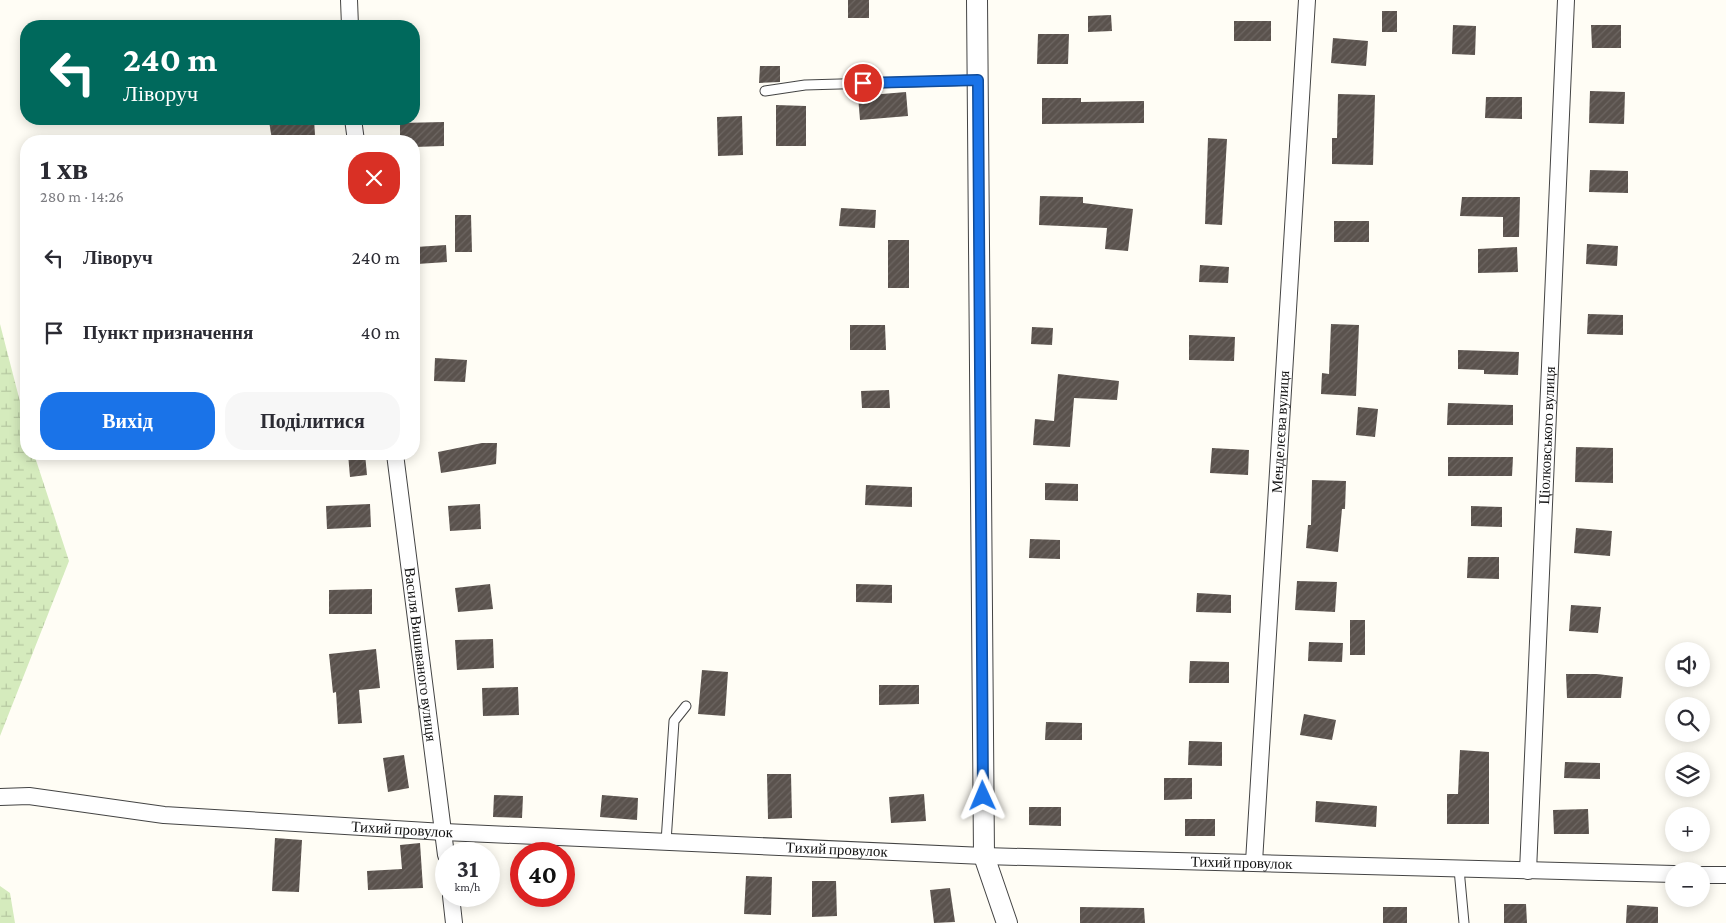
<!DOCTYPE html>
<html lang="uk">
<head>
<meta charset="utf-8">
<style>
  :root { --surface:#fff; --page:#f7f7f7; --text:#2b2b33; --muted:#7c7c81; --accent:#1a73e8 }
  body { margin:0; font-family:"Crimson Pro",serif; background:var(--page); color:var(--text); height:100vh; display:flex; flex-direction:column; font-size:19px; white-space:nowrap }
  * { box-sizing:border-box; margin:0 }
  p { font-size:16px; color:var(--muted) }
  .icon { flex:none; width:28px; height:28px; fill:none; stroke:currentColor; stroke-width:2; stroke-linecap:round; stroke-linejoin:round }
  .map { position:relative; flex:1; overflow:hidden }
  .side { position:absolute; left:20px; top:135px; width:400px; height:325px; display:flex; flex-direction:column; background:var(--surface); border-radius:20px; box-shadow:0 2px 12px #0003 }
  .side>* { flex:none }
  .top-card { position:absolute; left:20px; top:20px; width:400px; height:105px; border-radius:20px; box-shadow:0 2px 12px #0003; background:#00695c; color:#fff; overflow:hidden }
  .tools { position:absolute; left:1665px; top:642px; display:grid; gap:10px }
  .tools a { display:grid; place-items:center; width:45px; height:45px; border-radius:50%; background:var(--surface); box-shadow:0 2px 12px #0003; font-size:25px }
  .speed { position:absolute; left:435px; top:842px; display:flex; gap:10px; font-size:25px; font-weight:700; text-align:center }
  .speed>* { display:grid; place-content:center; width:65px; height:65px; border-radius:50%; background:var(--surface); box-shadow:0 2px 12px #0003; line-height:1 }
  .speed small { font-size:12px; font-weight:400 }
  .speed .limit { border:8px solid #d22; background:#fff; color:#111 }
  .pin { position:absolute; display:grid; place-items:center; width:42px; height:42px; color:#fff; margin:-21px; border:2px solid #fff; border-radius:50%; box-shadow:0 1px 5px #0007 }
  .me { position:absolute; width:55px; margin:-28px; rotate:359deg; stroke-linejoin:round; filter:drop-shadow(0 0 4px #0008) }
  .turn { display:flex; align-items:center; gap:18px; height:105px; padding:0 20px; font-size:22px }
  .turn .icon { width:65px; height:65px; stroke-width:2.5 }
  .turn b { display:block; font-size:35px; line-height:42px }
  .round { display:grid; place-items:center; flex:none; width:52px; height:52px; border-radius:20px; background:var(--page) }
  .summary { display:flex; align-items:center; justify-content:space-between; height:85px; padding:0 20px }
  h1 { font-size:30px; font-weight:700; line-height:38px }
  .button { display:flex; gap:10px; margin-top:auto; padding:10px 20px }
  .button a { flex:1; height:58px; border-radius:20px; background:var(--accent); color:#fff; font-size:20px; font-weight:700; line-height:58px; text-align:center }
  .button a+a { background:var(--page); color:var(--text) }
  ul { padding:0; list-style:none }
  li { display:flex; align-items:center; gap:15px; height:75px; padding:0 20px }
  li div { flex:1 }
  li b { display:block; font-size:19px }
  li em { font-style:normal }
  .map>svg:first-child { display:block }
  .wetland { fill:url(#wetland-marsh) }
  .building { fill:url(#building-hatch) }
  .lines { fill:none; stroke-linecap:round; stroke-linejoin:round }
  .service-casing { stroke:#444; stroke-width:11 }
  .minor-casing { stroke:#444; stroke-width:18 }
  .tertiary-casing { stroke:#444; stroke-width:22 }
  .service { stroke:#fff; stroke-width:9 }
  .minor { stroke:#fff; stroke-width:16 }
  .tertiary { stroke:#fff; stroke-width:20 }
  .route-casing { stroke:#114b97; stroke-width:12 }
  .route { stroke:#1a73e8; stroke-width:9 }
  .labels { text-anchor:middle; stroke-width:5; stroke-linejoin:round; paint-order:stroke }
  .street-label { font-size:15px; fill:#111; stroke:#fff }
</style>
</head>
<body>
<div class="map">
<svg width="1726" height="923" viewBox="0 0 1726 923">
  <defs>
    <pattern id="wetland-marsh" width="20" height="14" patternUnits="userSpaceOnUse" patternTransform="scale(1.25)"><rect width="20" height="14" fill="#d5ebbd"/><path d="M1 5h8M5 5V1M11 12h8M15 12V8" fill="none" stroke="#b6c8a1"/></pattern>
    <pattern id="building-hatch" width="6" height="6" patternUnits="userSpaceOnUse" patternTransform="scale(1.25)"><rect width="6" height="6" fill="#5a524d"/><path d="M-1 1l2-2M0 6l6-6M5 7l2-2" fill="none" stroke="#6d6662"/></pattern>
  </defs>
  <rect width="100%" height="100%" fill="#fffdf5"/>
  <!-- wetland -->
  <path class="wetland" d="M0 324 26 425V454H34L69 561 0 736Z
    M0 886 10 893 15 923H0Z"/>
  <!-- building -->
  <path class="building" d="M848 0H869V18H848Z
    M1382 11H1397V32H1382Z
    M1111 15 1112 31 1088 32V16Z
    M1234 21H1271V41H1234Z
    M1453 25 1476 26 1475 55 1452 54Z
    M1591 25H1621V48H1592Z
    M1038 34H1069L1068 64H1037Z
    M1333 38 1368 41 1366 66 1331 63Z
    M760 66H780V82L759 83Z
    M1590 91 1625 92 1624 124 1589 123Z
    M906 92 908 116 860 120 858 96Z
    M1338 94 1375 95 1373 165 1332 164V138H1337Z
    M1486 97H1522V119L1485 118Z
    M1042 98H1081V102L1144 101V123L1042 124Z
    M776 105 806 106V146H776Z
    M742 116 743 155 718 156 717 117Z
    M288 119H314L315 135 272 140 269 121Z
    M444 122V146L414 147V141H400V123Z
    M1208 138 1227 139 1222 225 1205 224Z
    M1590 170 1628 171V193L1589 192Z
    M1040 196 1083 197V203L1133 209 1128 251 1105 249 1107 228 1039 225Z
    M1462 197H1520L1519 237H1503V217L1460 216Z
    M841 208 876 210 875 228 839 226Z
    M455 215H471L472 252H455Z
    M1334 221H1369V242H1334Z
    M888 240H909V288H888Z
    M1587 244 1618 246 1617 266 1586 264Z
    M446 245 447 262 417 264 416 247Z
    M1517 247 1518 272 1478 273V249Z
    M1200 265 1229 267 1228 283 1199 282Z
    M1588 314 1623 315V335L1587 334Z
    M1331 324 1359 325 1356 396 1321 394 1322 373 1329 374Z
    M850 325H885L886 350H850Z
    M1032 327 1053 328 1052 345 1031 344Z
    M1189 335 1235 337 1234 361 1189 360Z
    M1458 350 1519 352 1518 375 1484 374V370L1458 369Z
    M435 358 467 360 465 382 434 381Z
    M1058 374 1119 381 1117 400 1074 398 1070 447 1033 445 1035 419 1054 421Z
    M889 390 890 408H862L861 391Z
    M1448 403 1513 405V425H1447Z
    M1358 407 1378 409 1375 437 1356 435Z
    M482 443H497L496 464 441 473 438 452Z
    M1576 447 1613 448V483L1575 482Z
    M1212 448 1249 450 1248 475 1210 473Z
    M348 454H365L367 475 350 477Z
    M1448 457H1513L1512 476H1448Z
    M1312 480 1346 481 1345 509H1342L1338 552 1306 548 1308 525H1311Z
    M1045 483 1078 484V501L1045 500Z
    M866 485 912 487V507L865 505Z
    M370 504 371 527 327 529 326 506Z
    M480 504 481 529 450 531 448 506Z
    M1471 506 1502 507V527L1471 526Z
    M1576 528 1612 531 1610 556 1574 553Z
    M1030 539 1060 540V559L1029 558Z
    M1468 557H1499V579L1467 578Z
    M1297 581 1337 582 1335 612 1295 610Z
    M490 584 493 609 458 612 455 588Z
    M856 584 892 585V603L856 602Z
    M372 589V614H329V590Z
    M1197 593 1231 595V613L1196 612Z
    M1571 605 1601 607 1598 633 1569 631Z
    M1350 620H1365V655H1350Z
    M493 639 494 668 457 670 455 640Z
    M1309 642 1343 643 1342 662 1308 661Z
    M376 649 380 688 359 690 362 723 338 724 336 692 333 693 329 654Z
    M1190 661 1229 662V683H1189Z
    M702 670 728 672 725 716 698 714Z
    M1566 674H1597L1623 677 1621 698H1567Z
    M879 685H919V704L879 705Z
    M518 687 519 715 483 716 482 688Z
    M1304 714 1336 720 1332 740 1300 735Z
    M1046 722 1082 723V740H1045Z
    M1189 741 1222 742V766L1188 765Z
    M1460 750 1489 752V824H1447V794H1458Z
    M404 755 409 788 388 792 383 758Z
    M1565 762 1600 763V779L1564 778Z
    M767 774H791L792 818 768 819Z
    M1164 778H1192V799L1164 800Z
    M924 794 926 821 891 823 889 797Z
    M494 795 523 796 522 818 493 817Z
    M602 795 638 798 637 820 600 817Z
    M1316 801 1377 806 1376 827 1315 822Z
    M1029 807H1061V826L1029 825Z
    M1588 809 1589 834H1554L1553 810Z
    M1185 819H1215V836H1185Z
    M275 838 302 840 299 892 272 891Z
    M420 843 423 888 368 890 367 871 402 869 400 845Z
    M746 876 772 877 771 915 744 914Z
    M812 881H836L837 916 812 917Z
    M950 888 955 922 934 923 930 890Z
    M1504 904H1526L1527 923H1504Z
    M1627 905 1658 907V923H1626Z
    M1080 907 1144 908 1145 923H1080Z
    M1383 907H1407V923H1383Z"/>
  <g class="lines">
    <defs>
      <path id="service" d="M765 91 805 85 978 80
        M666 842 674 721 686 706
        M1459 869 1464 923"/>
      <g id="minor">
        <path d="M349 0 350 26"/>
        <path d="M353 119 356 141"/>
        <path id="s1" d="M395 454 446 855"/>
        <path id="s2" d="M0 797 29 796 164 815 444 832 984 856 1674 874"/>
        <path id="s3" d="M1254 862 1307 0"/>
        <path id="s4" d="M1528 871 1566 0"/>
        <path d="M1701 875H1726"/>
        <path d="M451 896 454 923"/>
      </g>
      <path id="tertiary" d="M977 0 984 856 1007 923"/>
    </defs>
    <!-- service casing -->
    <use href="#service" class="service-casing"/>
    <!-- minor casing -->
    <use href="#minor" class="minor-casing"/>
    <!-- tertiary casing -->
    <use href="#tertiary" class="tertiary-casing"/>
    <!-- service -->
    <use href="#service" class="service"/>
    <!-- minor -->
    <use href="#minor" class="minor"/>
    <!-- tertiary -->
    <use href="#tertiary" class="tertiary"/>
  </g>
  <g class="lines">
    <defs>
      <path id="route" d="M863 83 978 80 983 796"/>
    </defs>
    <!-- route casing -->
    <use href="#route" class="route-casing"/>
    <!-- route -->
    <use href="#route" class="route"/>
  </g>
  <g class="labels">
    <!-- street labels -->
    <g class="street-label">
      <text dy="5" stroke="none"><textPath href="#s3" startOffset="431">Менделєєва вулиця</textPath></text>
      <text dy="5" stroke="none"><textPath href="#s4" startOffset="436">Ціолковського вулиця</textPath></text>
      <text dy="5" stroke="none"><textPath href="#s1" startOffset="202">Василя Вишиваного вулиця</textPath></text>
      <text dy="5" stroke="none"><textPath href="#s2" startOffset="404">Тихий провулок</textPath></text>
      <text dy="5" stroke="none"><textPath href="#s2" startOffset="839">Тихий провулок</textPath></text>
      <text dy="5" stroke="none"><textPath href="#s2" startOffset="1244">Тихий провулок</textPath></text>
    </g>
  </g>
</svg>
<div class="tools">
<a><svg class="icon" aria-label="sound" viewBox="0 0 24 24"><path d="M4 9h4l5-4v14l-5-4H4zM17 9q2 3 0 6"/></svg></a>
<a><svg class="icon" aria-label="search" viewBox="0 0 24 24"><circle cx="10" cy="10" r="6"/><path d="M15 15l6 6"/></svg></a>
<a><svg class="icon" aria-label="layers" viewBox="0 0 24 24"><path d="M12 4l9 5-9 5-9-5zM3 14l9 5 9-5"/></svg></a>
<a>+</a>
<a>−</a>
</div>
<div class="speed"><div>31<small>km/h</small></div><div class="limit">40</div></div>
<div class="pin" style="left:863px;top:83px;background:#d93025"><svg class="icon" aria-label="arrive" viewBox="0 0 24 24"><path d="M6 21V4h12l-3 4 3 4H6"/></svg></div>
<svg class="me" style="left:983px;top:796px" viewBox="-20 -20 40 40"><path d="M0-17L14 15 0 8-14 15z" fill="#1a73e8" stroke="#fff" stroke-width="4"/></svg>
<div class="top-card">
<div class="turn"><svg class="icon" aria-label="left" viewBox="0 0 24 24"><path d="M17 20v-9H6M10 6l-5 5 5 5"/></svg><div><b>240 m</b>Ліворуч</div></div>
</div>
<section class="side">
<div class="summary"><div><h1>1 хв</h1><p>280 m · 14:26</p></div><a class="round" style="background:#d93025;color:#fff"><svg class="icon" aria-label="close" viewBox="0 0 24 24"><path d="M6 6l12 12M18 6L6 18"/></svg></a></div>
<ul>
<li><svg class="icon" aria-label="left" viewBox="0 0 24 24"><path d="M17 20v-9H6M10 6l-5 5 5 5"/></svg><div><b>Ліворуч</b></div><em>240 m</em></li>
<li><svg class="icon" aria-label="arrive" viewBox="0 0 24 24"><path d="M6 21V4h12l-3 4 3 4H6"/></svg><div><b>Пункт призначення</b></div><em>40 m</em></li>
</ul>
<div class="button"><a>Вихід</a><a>Поділитися</a></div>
</section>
</div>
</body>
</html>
